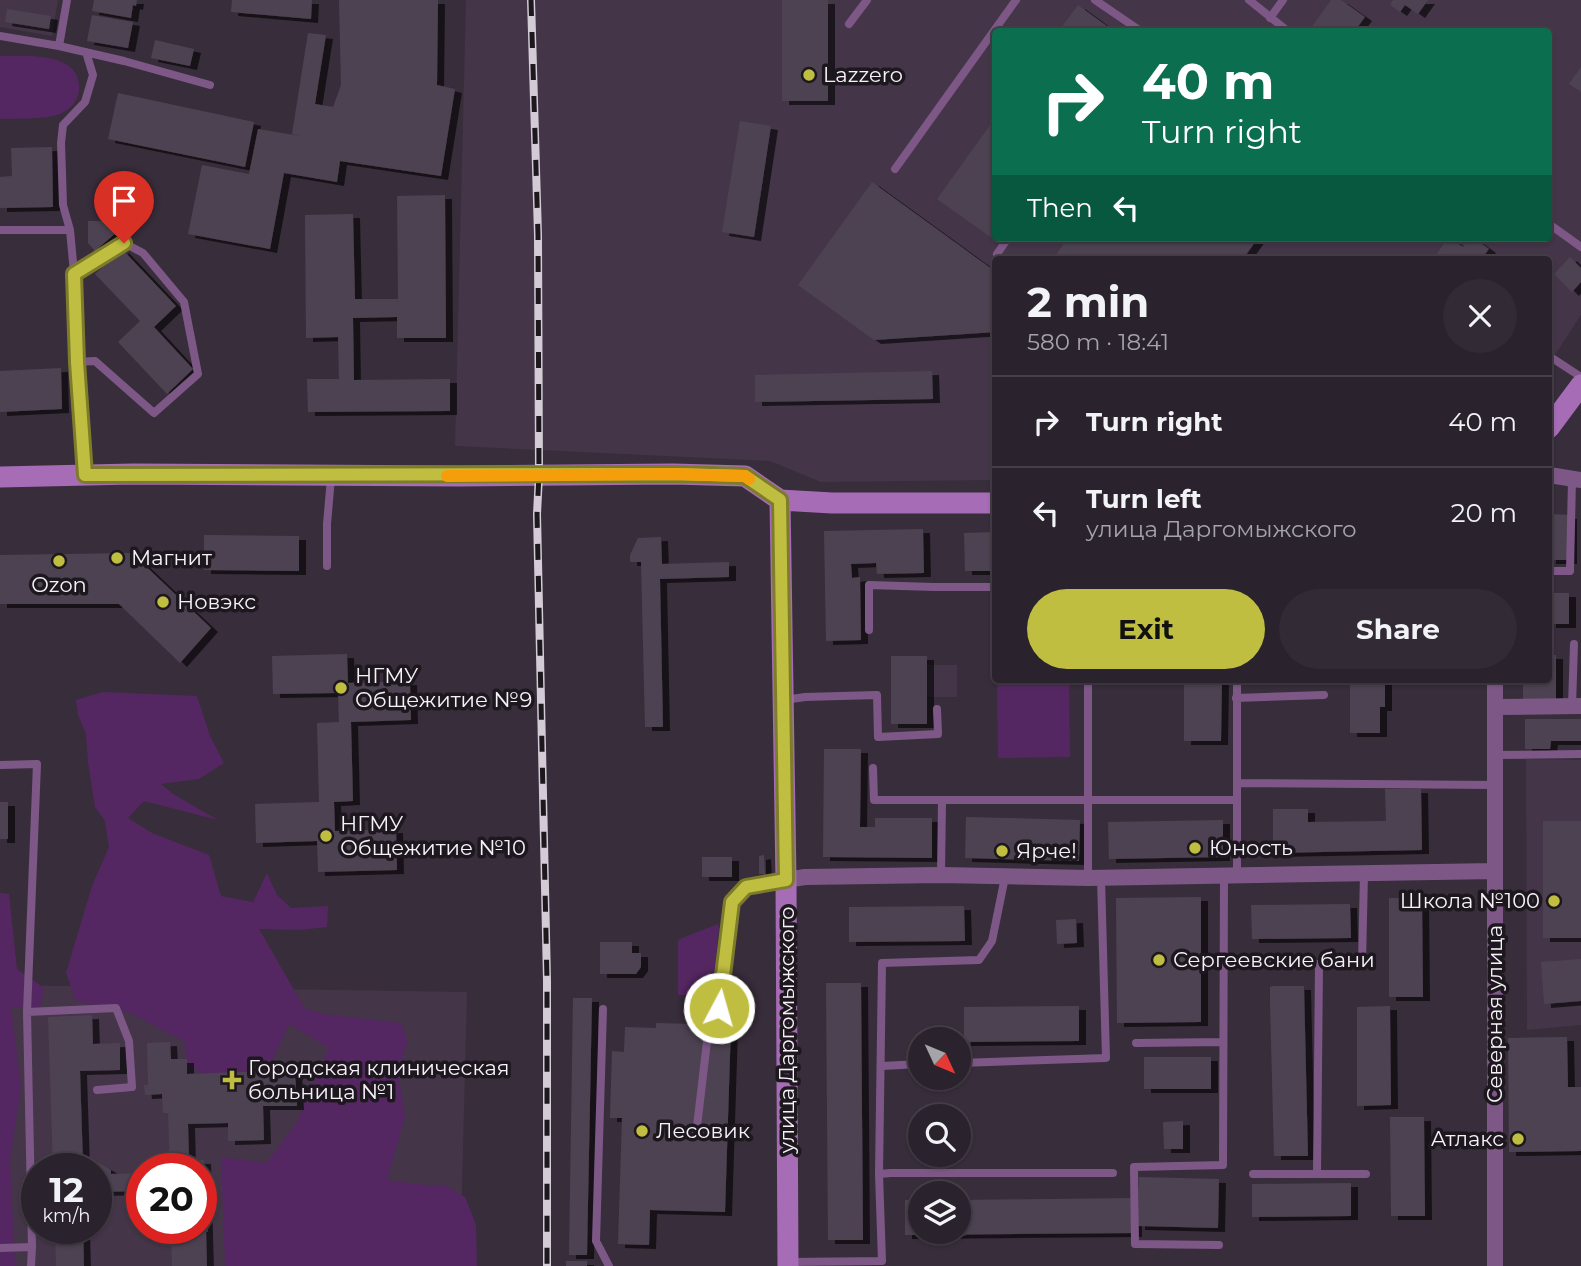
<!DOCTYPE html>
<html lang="en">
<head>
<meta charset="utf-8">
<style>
  :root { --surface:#2a222c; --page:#322a34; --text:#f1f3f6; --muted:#a5a4a9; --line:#463f48; --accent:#c0be41 }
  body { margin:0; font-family:Montserrat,sans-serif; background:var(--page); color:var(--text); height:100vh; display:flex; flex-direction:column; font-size:26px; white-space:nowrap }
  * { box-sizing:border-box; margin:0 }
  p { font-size:23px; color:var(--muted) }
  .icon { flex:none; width:38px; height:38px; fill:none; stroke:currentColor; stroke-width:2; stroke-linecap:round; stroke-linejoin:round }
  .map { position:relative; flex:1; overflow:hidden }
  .drawer { position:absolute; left:992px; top:256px; width:560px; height:427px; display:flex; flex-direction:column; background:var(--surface); border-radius:7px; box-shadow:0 2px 5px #0004,0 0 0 2px var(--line) }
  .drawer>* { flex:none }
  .top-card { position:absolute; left:992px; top:28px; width:560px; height:214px; border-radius:7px; box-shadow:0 2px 5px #0004,0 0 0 2px var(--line); background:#0b6e4f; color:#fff; overflow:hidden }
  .needle { width:46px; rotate:134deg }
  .tools { position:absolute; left:908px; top:1027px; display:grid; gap:14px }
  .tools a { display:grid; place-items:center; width:63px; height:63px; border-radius:50%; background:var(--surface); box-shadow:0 2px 5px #0004,0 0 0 2px var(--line); font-size:35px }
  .speed { position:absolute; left:21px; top:1153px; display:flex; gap:14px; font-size:35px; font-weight:700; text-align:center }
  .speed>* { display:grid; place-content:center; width:91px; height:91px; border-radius:50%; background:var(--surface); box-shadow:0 2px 5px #0004,0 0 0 2px var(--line); line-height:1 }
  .speed small { font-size:18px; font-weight:400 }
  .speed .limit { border:10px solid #d22; background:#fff; color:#111 }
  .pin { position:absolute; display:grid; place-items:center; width:60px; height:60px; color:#fff; margin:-72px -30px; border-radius:50% 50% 50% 0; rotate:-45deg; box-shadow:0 0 7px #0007 }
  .pin .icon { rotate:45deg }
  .me { position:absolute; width:77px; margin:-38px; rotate:6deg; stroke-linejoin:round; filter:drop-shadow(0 0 5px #0008) }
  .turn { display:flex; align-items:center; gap:24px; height:147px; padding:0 35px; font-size:32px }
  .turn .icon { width:91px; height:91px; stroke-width:2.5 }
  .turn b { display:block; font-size:49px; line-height:60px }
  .then { display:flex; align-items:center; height:66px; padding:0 35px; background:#0003; gap:14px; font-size:26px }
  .round { display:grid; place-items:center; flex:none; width:74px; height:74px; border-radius:37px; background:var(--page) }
  .head { display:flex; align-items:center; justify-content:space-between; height:119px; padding:0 35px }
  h1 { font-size:42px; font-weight:700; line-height:52px }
  .action { display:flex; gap:14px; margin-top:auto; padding:14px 35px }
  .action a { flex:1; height:80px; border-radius:42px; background:var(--accent); color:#111; font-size:28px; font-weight:700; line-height:80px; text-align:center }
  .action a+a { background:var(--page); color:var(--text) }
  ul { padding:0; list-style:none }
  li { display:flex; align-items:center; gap:21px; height:91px; padding:0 35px; border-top:2px solid var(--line) }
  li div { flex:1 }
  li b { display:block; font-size:26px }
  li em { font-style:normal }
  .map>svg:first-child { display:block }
  .built { fill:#443548; fill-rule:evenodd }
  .green { fill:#552762 }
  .building { fill:#4e4251; filter:url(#shadow) }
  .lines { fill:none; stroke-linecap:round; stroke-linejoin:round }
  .lane { stroke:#7d5887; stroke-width:8 }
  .street { stroke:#7d5887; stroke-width:16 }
  .secondary { stroke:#a66cb6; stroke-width:21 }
  .rail-casing { stroke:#d3cbd6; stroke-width:8 }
  .rail { stroke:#1d171e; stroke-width:5; stroke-dasharray:16; stroke-linecap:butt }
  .route-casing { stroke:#7d7c2a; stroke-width:18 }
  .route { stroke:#c0be41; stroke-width:12 }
  .slow { stroke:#f59e0b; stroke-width:12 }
  .poi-dot { fill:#c0be41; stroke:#1d171e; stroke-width:2.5 }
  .labels { text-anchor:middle; stroke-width:7; stroke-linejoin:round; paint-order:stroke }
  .poi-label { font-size:21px; fill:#f7f0fa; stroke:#1d171e; text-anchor:start }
  .street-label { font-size:21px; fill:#f7f0fa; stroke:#1d171e }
</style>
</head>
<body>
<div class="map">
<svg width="1581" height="1266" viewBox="0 0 1581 1266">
  <defs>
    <filter id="shadow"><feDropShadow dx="7" dy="4" stdDeviation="0" flood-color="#0009"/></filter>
  </defs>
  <rect width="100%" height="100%" fill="#382d3b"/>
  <!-- built -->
  <path class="built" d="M0 0H58L52 36 0 27Z
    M466 0H1581V315L1549 364V259H996V480L821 482 770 461 455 446ZM996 32H1549V238H996Z
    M927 665H957V697H927Z
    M1526 759 1581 760V1025L1527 1030Z
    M0 985 467 992 460 1266H0ZM37 1169H96V1228H37ZM142 1169H201V1228H142Z"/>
  <!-- green -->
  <path class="green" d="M0 56C25 56 82 51 79 90 78 101 70 110 60 114 44 120 17 118 0 119Z
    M997 679H1069L1070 757 998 758Z
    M103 692 197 696 210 736 224 763 199 779 161 784 173 794 218 820 144 801 128 818 152 833 209 855 221 896 253 902 267 873 277 895 291 908 328 906 327 927 300 930 259 929 305 1009 330 1015 401 1023 408 1042 398 1070 405 1117 387 1180 424 1185 447 1186 465 1197 476 1225 477 1266H225L221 1157 266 1163 296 1124 329 1048 289 1024 269 1067 218 1083 188 1065 184 1041 130 1013 76 1001 66 973 92 886 109 847 105 821 95 807 88 762 86 734 78 715 76 700Z
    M0 893 9 894 17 969 44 988 40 1009 11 1007 21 1087 10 1160 15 1266H0Z
    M718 924 719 927 712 995H678V941L682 938Z"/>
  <!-- building -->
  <path class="building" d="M94 0H137L136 6 133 5 131 18 92 11Z
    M232 0H312L311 19 231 12Z
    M339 0H438L437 85 455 89 441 176 340 161 337 182 284 173 270 249 188 234 202 165 249 174 258 129 300 136 292 134 308 33 326 35 315 104 333 107 341 85Z
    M782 0H828V101H782Z
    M1331 0H1341L1365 17 1354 32H1317L1311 28Z
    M1393 0H1428L1418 14 1405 5 1400 12 1390 5Z
    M1078 5 1115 32H1058Z
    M7 9 51 16 49 29 5 22Z
    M92 15 133 22 128 48 87 41Z
    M155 40 194 49 190 66 151 58Z
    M1581 67V92L1569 84Z
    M118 93 254 122 245 167 108 139Z
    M996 117V241L937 199Z
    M740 121 771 126 754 237 722 232Z
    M52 147 53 207 0 208V177L12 176 11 148Z
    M872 182 996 272V332L874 340 798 285Z
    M445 195 446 338H397V317L353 318 354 380 450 379V411L308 412 307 379H339L338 337 306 338 305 215 353 214 355 299H398L397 196Z
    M88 221H122L125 225 95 251 88 243Z
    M1068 238H1258L1243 259H1053Z
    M1448 238H1450L1463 247 1469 238H1474L1489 249 1481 259H1433Z
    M122 249 176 306 154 327 193 369 167 394 118 342 140 321 95 274Z
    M1570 257 1581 268V282L1572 292 1554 274Z
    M61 368 62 409 0 412V371Z
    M932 371 933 399 755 402V375Z
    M1549 514 1570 515V560H1549Z
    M923 529 924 573 877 574 876 563 851 564 852 578 860 577 861 640 826 641 824 531Z
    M996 532V571H965L964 533Z
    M204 535 299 536V571L204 570Z
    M661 537 662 564 729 562V577L660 579 663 727H645L641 562H630V555L638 538Z
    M130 553 136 557 211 628 180 663 119 604H0V555Z
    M1549 593H1569V624H1549Z
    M347 654 348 683 410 681 411 720 351 722 353 801 334 802 335 831 396 829 397 870 318 872 317 841 256 843 255 804 319 802 317 723 339 722 338 693 273 694 272 656Z
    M1549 655H1556V702H1523V679H1549Z
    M891 656H927V724H891Z
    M1184 679H1222L1221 741H1184Z
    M1350 679H1385V707H1380V733H1350Z
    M1525 719H1581V741H1551L1550 749H1525Z
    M824 749H861L860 827H875V818H932V858L823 857Z
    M1385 789H1421L1422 850 1273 853V809H1308V822L1386 821Z
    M0 802H8V839H0Z
    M966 817 1080 820 1079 861 965 858Z
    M1223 820V857L1109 859 1108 822Z
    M1543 821H1581V938H1543Z
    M764 855 765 874H759V856Z
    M702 857H732V877H702Z
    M1201 897V1022L1117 1023 1116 898Z
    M1389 898H1422L1423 997H1389Z
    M1350 904 1351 938 1252 939 1251 905Z
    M964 906 965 941 849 942V907Z
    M1076 919 1077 943 1057 944 1056 920Z
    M600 942H632V953H641V967L636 974H600Z
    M1581 959V1001L1544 1004 1541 962Z
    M826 983H861L863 1240H828Z
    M1274 986H1304L1308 1156H1274L1270 1003V987Z
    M573 998H592L587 1255H569Z
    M1079 1006V1041L964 1042V1007Z
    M1390 1006 1391 1105 1357 1106V1007Z
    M92 1015 93 1044 120 1043V1070L80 1071 83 1164 99 1163 111 1170V1174L142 1173V1191L96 1192V1169H53L48 1017Z
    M656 1023 731 1025 725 1212 650 1210 649 1245 618 1244 622 1118H610L612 1051 624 1052 625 1027 656 1028Z
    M1567 1037 1568 1087H1581V1151L1509 1152 1508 1038Z
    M170 1042 171 1059H187V1074L295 1070 297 1106H263L264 1140 228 1141V1123L188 1124 189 1160H204L207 1266H172L171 1228H201V1169H170L168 1113H163L162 1094 145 1095 144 1085H148L147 1043Z
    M1144 1057H1211V1089H1144Z
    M1390 1117H1424L1425 1216H1391Z
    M1183 1121V1149H1164L1163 1122Z
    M1139 1177 1219 1179 1218 1228 1138 1226Z
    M1351 1183V1216L1252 1217V1184Z
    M1135 1198V1233L905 1235V1200H920V1232H959V1200Z
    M55 1228H83L84 1266H56Z
    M566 1261H587V1266H566Z"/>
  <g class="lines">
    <!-- lane -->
    <path class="lane" d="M1095 0 1142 32
      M1249 0 1289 32
      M1270 18 1283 0
      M849 24 867 0
      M0 36 59 46 124 61 210 85
      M59 46 67 0
      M895 169 1016 0
      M1549 224 1581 247
      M0 230H70
      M997 254 1008 238
      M74 273 124 243 143 253 184 302 198 374 154 413 95 361 77 362
      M1549 356 1581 377
      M85 475 77 362 74 273 70 230 63 205 61 143 63 125 85 102 93 75 86 52
      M327 566V524L331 478
      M1549 571H1570L1572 479
      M869 630V585L934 587H996
      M1088 679V878
      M1237 679V875
      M1236 698 1324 695
      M784 700 805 697 877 695 878 737 938 734 937 709
      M1572 706 1574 644
      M1494 755 1581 754
      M0 765 37 764 27 1012
      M873 768 874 800H1237
      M1237 783 1495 785
      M941 875 942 800
      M1223 963 1319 964
      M603 1009 596 1241 609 1266
      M1136 1043 1223 1042
      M959 1063 1106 1058 1101 878
      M882 1066 920 1064
      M696 1135 708 1033 719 1008 732 902 746 887 783 880
      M879 1174 891 1173H1113
      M1253 1174H1366
      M1317 1174 1319 964H1362L1364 873
      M1219 1245 1135 1244 1134 1167 1223 1165 1224 875
      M0 1248 32 1247 27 1012 116 1008 129 1041 132 1087 97 1090
      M788 1262 882 1261 879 1174 882 963 979 960 992 941 1005 877
      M31 1266 32 1247"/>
    <!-- street -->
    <path class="street" d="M1549 475 1581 480
      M1495 679V1266
      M1495 707 1581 706
      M786 880 805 877 941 875 1088 878 1495 871"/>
    <!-- secondary -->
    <path class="secondary" d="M1549 428 1581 385
      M0 477 133 474 461 476 673 474 745 476 780 500 832 503H996
      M780 500 786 880 788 1266"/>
    <defs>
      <path id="rail" d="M531 0 538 235 539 475 537 514 547 981V1266"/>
    </defs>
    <!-- rail casing -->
    <use href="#rail" class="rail-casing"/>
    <!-- rail -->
    <use href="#rail" class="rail"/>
  </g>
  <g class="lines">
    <defs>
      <path id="route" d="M124 243 74 274 77 362 85 475 673 474 745 476 780 500 786 880 746 887 732 902 719 1008"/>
    </defs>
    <!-- route casing -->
    <use href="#route" class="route-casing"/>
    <!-- route -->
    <use href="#route" class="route"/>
    <!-- slow -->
    <path class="slow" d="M447 476 673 474 745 476 749 479"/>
  </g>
  <!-- markers -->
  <g class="poi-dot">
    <circle cx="809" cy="75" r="7"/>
    <circle cx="117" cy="558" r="7"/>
    <circle cx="59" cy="561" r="7"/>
    <circle cx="163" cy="602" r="7"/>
    <circle cx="341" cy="688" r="7"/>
    <circle cx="326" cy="836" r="7"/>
    <circle cx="1195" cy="848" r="7"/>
    <circle cx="1002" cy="851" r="7"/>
    <circle cx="1554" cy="901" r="7"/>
    <circle cx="1159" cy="960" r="7"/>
    <path d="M228.5 1069.5h7v7h7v7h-7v7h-7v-7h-7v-7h7z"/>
    <circle cx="642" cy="1131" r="7"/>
    <circle cx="1518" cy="1139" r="7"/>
  </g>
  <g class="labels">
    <!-- poi labels -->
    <g class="poi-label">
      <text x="823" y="82">Lazzero</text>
      <text x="131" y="565">Магнит</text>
      <text x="59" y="592" text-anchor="middle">Ozon</text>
      <text x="177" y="609">Новэкс</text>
      <text x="355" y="683">НГМУ<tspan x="355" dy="24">Общежитие №9</tspan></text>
      <text x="340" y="831">НГМУ<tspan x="340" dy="24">Общежитие №10</tspan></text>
      <text x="1209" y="855">Юность</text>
      <text x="1016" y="858">Ярче!</text>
      <text x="1540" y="908" text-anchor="end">Школа №100</text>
      <text x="1173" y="967">Сергеевские бани</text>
      <text x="248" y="1075">Городская клиническая<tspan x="248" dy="24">больница №1</tspan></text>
      <text x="656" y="1138">Лесовик</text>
      <text x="1504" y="1146" text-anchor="end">Атлакс</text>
    </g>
    <!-- street labels -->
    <g class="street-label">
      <text transform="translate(1495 1014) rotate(-90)" y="7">Северная улица</text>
      <text transform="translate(787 1030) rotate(-90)" y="7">улица Даргомыжского</text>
    </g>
  </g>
</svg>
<div class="tools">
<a><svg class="needle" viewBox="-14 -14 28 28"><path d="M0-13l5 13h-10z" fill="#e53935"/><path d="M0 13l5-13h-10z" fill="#a5a4a9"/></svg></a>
<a><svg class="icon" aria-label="search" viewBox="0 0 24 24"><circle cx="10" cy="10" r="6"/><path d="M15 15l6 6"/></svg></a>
<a><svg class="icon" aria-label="layers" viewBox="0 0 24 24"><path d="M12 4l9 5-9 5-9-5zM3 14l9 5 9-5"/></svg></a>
</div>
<div class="speed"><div>12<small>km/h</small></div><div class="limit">20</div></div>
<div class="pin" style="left:124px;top:243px;background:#d93025"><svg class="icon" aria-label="arrive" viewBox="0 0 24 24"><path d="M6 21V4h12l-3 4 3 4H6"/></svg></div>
<svg class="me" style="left:719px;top:1008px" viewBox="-20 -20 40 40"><circle r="17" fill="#c0be41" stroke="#fff" stroke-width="3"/><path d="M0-11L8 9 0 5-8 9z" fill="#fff"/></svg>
<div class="top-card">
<div class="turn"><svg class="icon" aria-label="right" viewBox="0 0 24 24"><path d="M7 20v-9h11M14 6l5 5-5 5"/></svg><div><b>40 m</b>Turn right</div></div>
<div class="then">Then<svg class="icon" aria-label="left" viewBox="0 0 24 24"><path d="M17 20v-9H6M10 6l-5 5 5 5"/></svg></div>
</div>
<section class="drawer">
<div class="head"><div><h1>2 min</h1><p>580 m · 18:41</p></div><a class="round"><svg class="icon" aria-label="close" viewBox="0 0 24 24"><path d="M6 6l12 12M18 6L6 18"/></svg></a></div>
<ul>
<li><svg class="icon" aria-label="right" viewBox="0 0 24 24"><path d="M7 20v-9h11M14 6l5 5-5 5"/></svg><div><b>Turn right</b></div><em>40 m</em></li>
<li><svg class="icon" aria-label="left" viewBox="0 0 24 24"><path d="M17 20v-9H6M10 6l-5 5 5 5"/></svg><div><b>Turn left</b><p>улица Даргомыжского</p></div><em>20 m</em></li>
</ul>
<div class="action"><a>Exit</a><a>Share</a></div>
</section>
</div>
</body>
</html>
